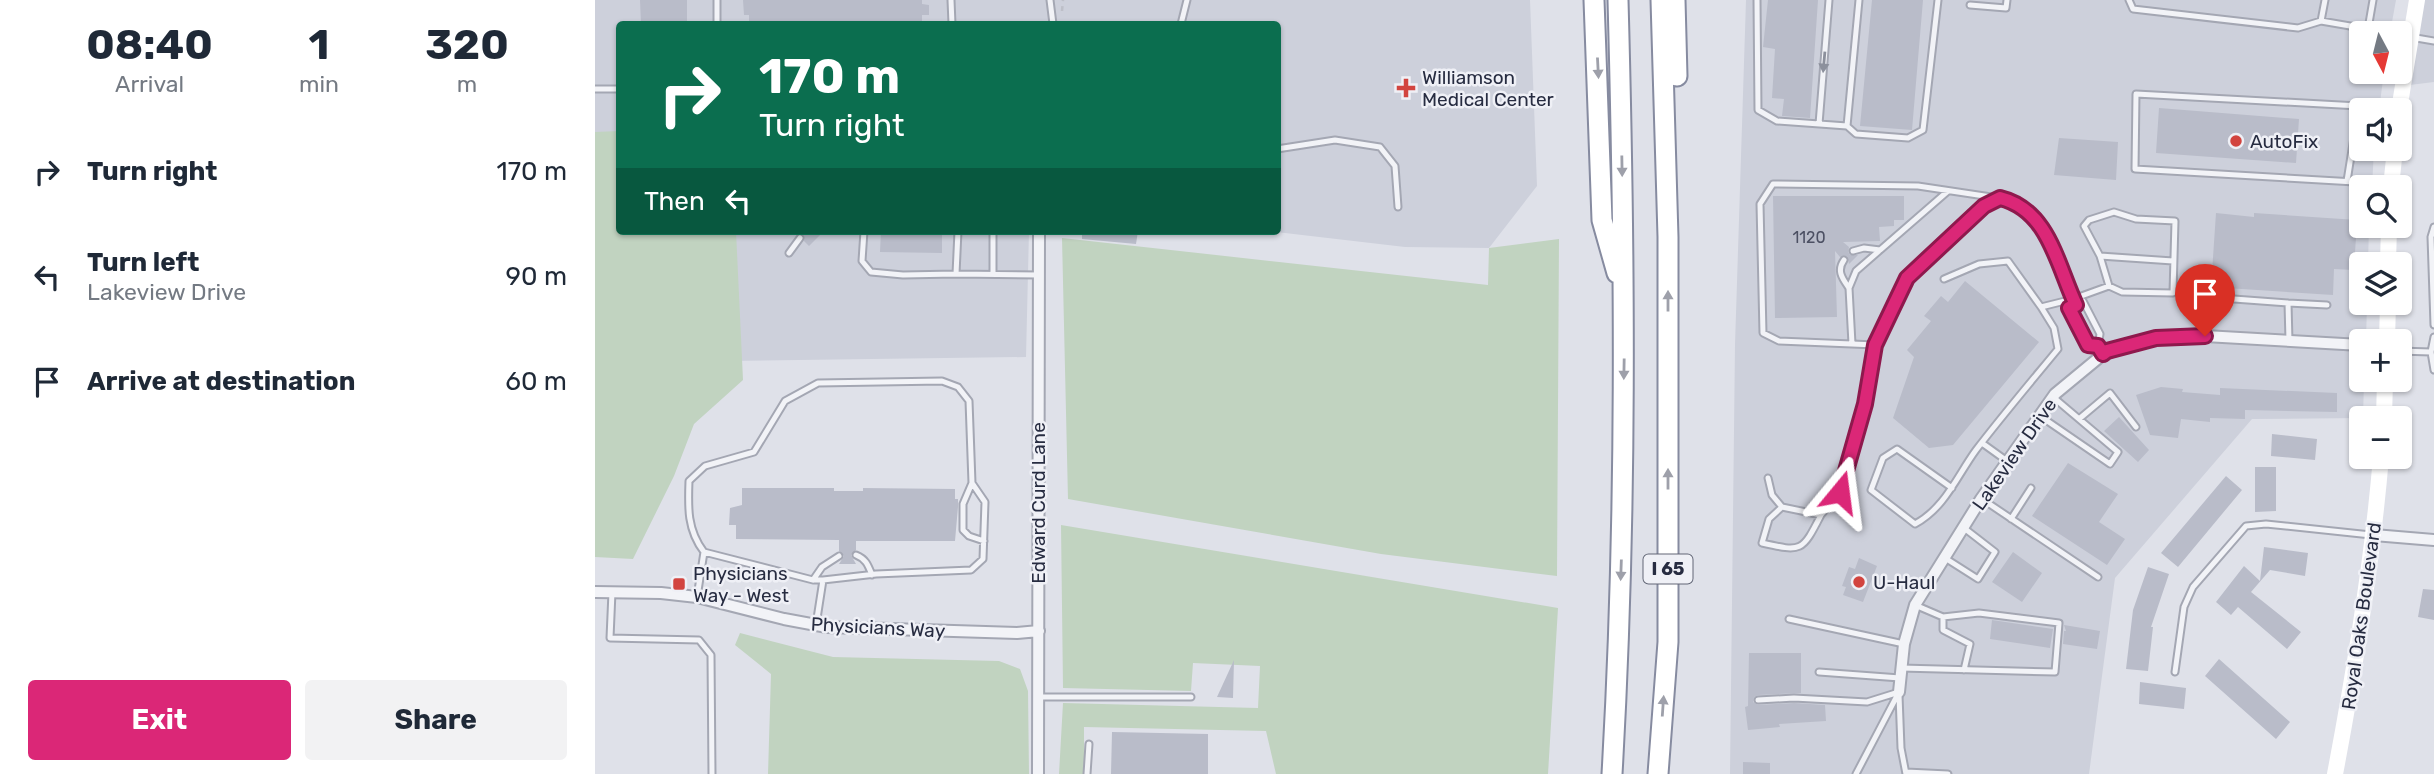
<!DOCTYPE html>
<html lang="en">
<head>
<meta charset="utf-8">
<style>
  :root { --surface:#fff; --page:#f2f2f3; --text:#1f2937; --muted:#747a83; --accent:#db2777 }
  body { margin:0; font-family:Rubik,sans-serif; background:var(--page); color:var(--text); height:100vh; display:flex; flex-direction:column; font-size:26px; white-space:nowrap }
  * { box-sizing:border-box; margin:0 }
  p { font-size:23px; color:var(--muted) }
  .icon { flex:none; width:38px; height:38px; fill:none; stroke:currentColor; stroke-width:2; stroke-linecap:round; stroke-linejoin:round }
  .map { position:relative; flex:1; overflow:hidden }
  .sheet { display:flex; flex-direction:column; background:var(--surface); width:595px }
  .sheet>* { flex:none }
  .guide { position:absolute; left:21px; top:21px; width:665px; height:214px; border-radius:7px; box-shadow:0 2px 5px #0004; background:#0b6e4f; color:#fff; overflow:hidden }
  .needle { width:46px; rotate:173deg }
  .buttons { position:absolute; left:1754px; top:21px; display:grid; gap:14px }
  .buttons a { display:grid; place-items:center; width:63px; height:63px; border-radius:7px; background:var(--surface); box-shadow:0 2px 5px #0004; font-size:35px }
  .pin { position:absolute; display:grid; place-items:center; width:60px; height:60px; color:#fff; margin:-72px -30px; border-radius:50% 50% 50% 0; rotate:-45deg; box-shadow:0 0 7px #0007 }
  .pin .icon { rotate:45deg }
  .me { position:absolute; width:77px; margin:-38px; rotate:16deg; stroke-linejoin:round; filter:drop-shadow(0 0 5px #0008) }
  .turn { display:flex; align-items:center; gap:24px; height:147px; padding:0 28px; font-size:32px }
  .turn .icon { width:91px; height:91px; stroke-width:2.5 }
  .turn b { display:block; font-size:49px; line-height:60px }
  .then { display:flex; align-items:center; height:66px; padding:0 28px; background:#0003; gap:14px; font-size:26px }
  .eta { display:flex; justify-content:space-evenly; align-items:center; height:119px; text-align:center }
  .eta b { font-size:42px; font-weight:700; line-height:49px }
  .action { display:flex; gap:14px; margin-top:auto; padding:14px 28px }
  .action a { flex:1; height:80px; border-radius:7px; background:var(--accent); color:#fff; font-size:28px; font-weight:700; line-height:80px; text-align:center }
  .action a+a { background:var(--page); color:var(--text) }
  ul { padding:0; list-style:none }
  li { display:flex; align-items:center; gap:21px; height:105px; padding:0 28px }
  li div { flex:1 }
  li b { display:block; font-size:26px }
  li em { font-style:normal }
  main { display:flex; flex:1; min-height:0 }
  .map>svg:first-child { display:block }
  .built { fill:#cdd0db }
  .green { fill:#c1d3c0 }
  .building { fill:#b9bcc9 }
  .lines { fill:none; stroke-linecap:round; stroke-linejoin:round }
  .lane-casing { stroke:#a4a7b3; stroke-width:9 }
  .street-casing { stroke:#a4a7b3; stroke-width:14 }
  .highway-casing { stroke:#868ba0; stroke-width:23 }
  .path { stroke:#bdbfc8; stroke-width:2.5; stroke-dasharray:5 5; stroke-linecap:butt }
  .lane { stroke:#f2f3f7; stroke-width:5 }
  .street { stroke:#f2f3f7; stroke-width:10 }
  .secondary { stroke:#fff; stroke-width:16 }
  .highway { stroke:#fff; stroke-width:19 }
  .oneway { fill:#8c909c }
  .oneway2 { fill:#9ea0aa }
  .route-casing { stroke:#8e194d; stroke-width:18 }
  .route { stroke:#db2777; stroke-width:12 }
  .poi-dot { fill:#d2443f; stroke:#eff0f6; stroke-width:2.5 }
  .labels { text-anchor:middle; stroke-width:5; stroke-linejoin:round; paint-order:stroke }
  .number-label { font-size:16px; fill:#4c5063 }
  .shield { fill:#eff0f6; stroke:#636777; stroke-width:2 }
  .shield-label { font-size:18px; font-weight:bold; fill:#272c41 }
  .poi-label { font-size:19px; fill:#272c41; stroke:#eff0f6; text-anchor:start }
  .street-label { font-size:19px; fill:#272c41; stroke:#eff0f6 }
</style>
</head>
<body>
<main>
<section class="sheet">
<div class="eta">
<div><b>08:40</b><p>Arrival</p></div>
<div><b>1</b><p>min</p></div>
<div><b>320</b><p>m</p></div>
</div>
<ul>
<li><svg class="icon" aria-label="right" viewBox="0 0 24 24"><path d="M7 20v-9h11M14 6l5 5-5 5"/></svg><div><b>Turn right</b></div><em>170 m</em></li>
<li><svg class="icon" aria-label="left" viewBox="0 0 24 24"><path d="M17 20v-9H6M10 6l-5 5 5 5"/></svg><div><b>Turn left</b><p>Lakeview Drive</p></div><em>90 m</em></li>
<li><svg class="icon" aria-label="arrive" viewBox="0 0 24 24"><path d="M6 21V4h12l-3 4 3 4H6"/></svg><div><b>Arrive at destination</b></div><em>60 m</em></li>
</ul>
<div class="action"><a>Exit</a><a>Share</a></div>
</section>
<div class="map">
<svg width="1839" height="774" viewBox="0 0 1839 774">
  <rect width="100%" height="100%" fill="#dfe1e9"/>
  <!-- built -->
  <path class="built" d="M0 0H935L942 186 894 248 810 247 673 231H682V24H24V152H0Z
    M1151 0H1801L1795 33H1766V72H1789L1784 110H1766V149H1779L1777 187H1766V226H1774L1773 264H1766V303H1772L1771 341H1766V380H1769L1768 418 1657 419 1520 578 1494 774H1135L1140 345Z
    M1822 0H1839V82L1807 86Z
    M131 231H434L431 357 131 361Z"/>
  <!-- green -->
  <path class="green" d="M24 131V231H141L148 380 99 424 79 476 38 559 0 557V132Z
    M467 238 893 285 894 248 964 239 962 576 786 554 473 499Z
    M466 525 963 608 953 774H681L671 731 489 727V774H464L468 703 663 708 665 666 598 663 596 691 468 688Z
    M145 633 238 657 404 661 425 669 433 691 434 774H173L176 674 140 645Z"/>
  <!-- building -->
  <path class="building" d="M45 0H92V24H46Z
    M148 0H327V4L334 5V15H327V24H154V15H149Z
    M1173 0H1223L1215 118 1187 116 1189 99 1177 98 1180 49 1168 47Z
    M1277 0H1328L1317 130 1265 126Z
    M1564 108 1704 119 1701 163 1561 153Z
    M1464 138 1523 142 1521 180 1459 175Z
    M1178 196H1309V220H1299V226L1284 227 1285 241 1248 242 1254 247 1253 252 1255 255H1263L1254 264 1252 256 1245 257 1240 251 1242 317 1180 318Z
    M1621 213 1659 217V213L1762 220 1759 270 1739 269 1738 295 1616 287Z
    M198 231H229L214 246 209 241V234H202Z
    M286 231H347V253L285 252Z
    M487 231H543L541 244 487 239Z
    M1370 281 1444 342 1358 445 1334 448 1298 418 1319 357 1312 350 1336 321 1329 316 1346 296 1353 302Z
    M1566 387 1588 389 1587 392 1625 395V388L1742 393V412L1650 410V419L1615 418V422L1586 419 1583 438 1555 435 1541 395Z
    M1524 417 1554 450 1543 462 1509 431Z
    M1677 434 1722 439 1720 460 1676 456Z
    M1473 463 1523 494 1504 522 1530 539 1512 565 1437 516Z
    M1660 467H1681V511L1660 512Z
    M1631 476 1647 490 1583 567 1566 553Z
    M147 488H239V491H268V488L360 489V499H363V507L360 541H261V550L256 555 261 564H244L249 556 244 551V540L141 539V525H134L135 508 147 505Z
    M1669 547 1713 553 1710 576 1675 570 1656 592 1706 632 1692 649 1643 607 1636 615 1621 602 1649 566 1665 581Z
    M1418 552 1447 573 1427 602 1397 582Z
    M1264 558 1282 566 1268 602 1248 595 1251 587 1247 586 1254 567 1260 569Z
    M1553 567 1574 574 1556 627H1558L1553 671 1531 669 1538 610Z
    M1828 589 1839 590V620L1823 617Z
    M1397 620 1458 629 1455 648 1395 639Z
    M1469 625 1505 631 1502 649 1468 644 1469 631H1471Z
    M1154 653H1206V693L1163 695 1159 697 1158 702 1163 705 1199 703 1230 705 1231 721 1184 724 1185 727 1153 730 1150 707 1153 706Z
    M1624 659 1695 722 1681 739 1610 676Z
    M639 660 638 698 622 697Z
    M1545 682 1591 688 1589 709 1544 704Z
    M517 732 613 734V774H516Z
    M1148 762 1175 763V774H1148Z"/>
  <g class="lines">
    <defs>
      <path id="lane" d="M356 0 357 24
        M455 0 458 24
        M1162 0 1163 110 1182 121 1252 126
        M1264 0 1252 126 1261 134 1313 138 1328 130 1343 0
        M1534 0 1538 9 1703 28 1726 21
        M1730 0 1726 21 1796 33
        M1375 5 1411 8 1412 0
        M122 24V0
        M586 24 592 0
        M1773 29 1778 0
        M1804 35 1839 41
        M0 89H24
        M1224 124 1234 0
        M682 149 740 140 785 147 800 166 803 207
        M1752 181 1764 106
        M1793 186 1777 183 1540 169 1541 94 1800 108
        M1839 227 1836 237 1839 325
        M269 231 267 261 276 272 308 275 361 274
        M363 231 361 274 444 275
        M398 231V274
        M1258 251 1269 248 1285 250
        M194 253 205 238
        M1505 256 1578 261
        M1249 260C1241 271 1248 279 1254 288
        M1349 279 1384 264 1413 261 1446 307
        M1693 303 1732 305
        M1610 336 1612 297 1693 303 1694 341
        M1839 337 1836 352 1839 370
        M1257 344 1254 288 1261 271 1353 191
        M1281 345 1184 341 1168 333 1165 204 1178 184 1323 186 1403 198
        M1503 346 1493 345 1474 308 1488 301 1505 334 1503 346 1508 354
        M1804 351 1836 352
        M1458 397 1484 419 1515 393 1541 427
        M1445 416 1515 464 1523 452 1484 419
        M1387 443 1412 461
        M1173 478 1177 495 1187 507 1226 515 1245 492 1270 404 1281 345 1312 278 1389 206 1404 198C1454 210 1461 264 1481 305
        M377 483 368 504V530L374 536 389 541
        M1357 488 1302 449 1288 458 1276 490 1320 524C1350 508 1362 476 1381 450 1407 416 1435 383 1463 349L1459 328 1446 307 1478 299 1514 286 1505 256 1489 226 1494 220 1519 212 1541 219 1580 221 1578 293 1527 292 1514 286
        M1387 499 1503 577
        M1187 507 1174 519 1167 543C1207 552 1207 552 1226 515
        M1416 519 1436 488
        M109 552 218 580H228
        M261 555C271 559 273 565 277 575
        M1350 558 1383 579 1400 552 1369 528
        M218 580 227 567 244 556
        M17 592 15 638 104 640 116 655 117 774
        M102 597 109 552C92 530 93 507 94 481L110 466 159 452 190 401 223 383 347 381 363 387 374 401 377 483 390 502 388 559 376 570 281 574 228 580 221 625
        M1348 617V630L1375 644 1369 670
        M1194 619 1309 644
        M1306 668 1460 672 1464 623 1384 613 1348 617 1320 605
        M1224 672 1305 678
        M1580 672 1589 607 1598 587 1651 526 1671 524 1776 535
        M1304 695 1306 748 1311 774
        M442 697H596
        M1163 700 1199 698 1272 702 1304 692
        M1311 772 1353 774
        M492 774 494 744
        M1261 774 1304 692"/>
      <path id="street" d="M1779 535 1839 540
        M0 592 66 593 102 597 189 619 232 627 422 633 444 631
        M1304 692 1309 644 1320 605 1386 499 1460 394 1512 351 1561 338 1610 336 1766 345
        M443 774 444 231"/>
      <path id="highway" d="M999 0 1007 220 1022 273
        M1080 0 1082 76
        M1017 774C1032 516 1030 258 1023 0
        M1063 774 1073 642V237L1066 0"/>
    </defs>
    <!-- lane casing -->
    <use href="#lane" class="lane-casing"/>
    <!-- street casing -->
    <use href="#street" class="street-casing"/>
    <!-- highway casing -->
    <use href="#highway" class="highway-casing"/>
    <!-- path -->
    <path class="path" d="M467 11 468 0"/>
    <!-- lane -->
    <use href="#lane" class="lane"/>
    <!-- street -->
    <use href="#street" class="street"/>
    <!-- secondary -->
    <path class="secondary" d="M1804 110 1822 0
      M1796 187 1800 149
      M1793 264 1794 226
      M1792 341 1793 303
      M1789 418 1790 380
      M1740 774C1760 669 1777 564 1786 457"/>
    <!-- highway -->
    <use href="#highway" class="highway"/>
  </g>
  <!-- one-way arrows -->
  <defs><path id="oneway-solid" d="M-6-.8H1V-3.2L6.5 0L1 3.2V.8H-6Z" transform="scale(1.75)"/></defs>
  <use class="oneway" href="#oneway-solid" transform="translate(1229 62) rotate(95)"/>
  <g class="oneway2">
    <use href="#oneway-solid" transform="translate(1003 68) rotate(87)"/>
    <use href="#oneway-solid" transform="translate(1027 166) rotate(89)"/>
    <use href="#oneway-solid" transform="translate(1073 301) rotate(-90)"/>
    <use href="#oneway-solid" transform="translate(1029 369) rotate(91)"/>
    <use href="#oneway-solid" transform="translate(1073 479) rotate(-90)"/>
    <use href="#oneway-solid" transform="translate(1026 570) rotate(92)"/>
    <use href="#oneway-solid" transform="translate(1068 706) rotate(-86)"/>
  </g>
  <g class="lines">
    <defs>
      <path id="route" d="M1245 492 1270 404 1280 345 1312 278 1389 206 1405 198C1454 210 1462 265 1481 305L1474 308 1493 345 1503 346 1508 354 1512 351 1561 338 1610 336"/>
    </defs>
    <!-- route casing -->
    <use href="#route" class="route-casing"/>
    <!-- route -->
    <use href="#route" class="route"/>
  </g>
  <!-- markers -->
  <g class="poi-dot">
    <path d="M807.5 77.5h7v7h7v7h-7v7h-7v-7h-7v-7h7z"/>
    <circle cx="1641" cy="141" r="7"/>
    <circle cx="1264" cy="582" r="7"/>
    <rect x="77" y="577" width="14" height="14" rx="3.5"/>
  </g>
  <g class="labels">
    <!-- number labels -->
    <g class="number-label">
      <text x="1214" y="243">1120</text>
    </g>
    <!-- shield labels -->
    <rect class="shield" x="1048.5" y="554.5" width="49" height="29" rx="5"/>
    <g class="shield-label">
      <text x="1073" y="575">I 65</text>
    </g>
    <!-- poi labels -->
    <g class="poi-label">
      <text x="827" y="84">Williamson<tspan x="827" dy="22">Medical Center</tspan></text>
      <text x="1655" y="148">AutoFix</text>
      <text x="98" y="580">Physicians<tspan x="98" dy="22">Way - West</tspan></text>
      <text x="1278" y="589">U-Haul</text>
    </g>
    <!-- street labels -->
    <g class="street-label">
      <text transform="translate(1419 454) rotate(-55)" y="7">Lakeview Drive</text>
      <text transform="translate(443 503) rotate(-90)" y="7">Edward Curd Lane</text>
      <text transform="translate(1766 616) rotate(-82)" y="7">Royal Oaks Boulevard</text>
      <text transform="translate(283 627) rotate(3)" y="7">Physicians Way</text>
    </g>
  </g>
</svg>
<div class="buttons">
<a><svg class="needle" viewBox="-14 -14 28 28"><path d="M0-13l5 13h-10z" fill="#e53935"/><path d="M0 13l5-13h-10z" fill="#747a83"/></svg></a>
<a><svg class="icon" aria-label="sound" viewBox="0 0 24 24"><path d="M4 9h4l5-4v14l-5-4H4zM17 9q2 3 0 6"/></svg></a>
<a><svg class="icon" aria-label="search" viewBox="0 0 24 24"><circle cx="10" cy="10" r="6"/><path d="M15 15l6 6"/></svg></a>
<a><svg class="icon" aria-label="layers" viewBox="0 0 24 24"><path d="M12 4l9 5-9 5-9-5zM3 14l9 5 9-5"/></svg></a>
<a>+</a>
<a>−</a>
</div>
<div class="pin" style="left:1610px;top:336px;background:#d93025"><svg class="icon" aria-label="arrive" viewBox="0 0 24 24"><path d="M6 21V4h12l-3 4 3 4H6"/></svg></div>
<svg class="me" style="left:1245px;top:492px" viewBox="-20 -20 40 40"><path d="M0-17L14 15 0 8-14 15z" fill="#db2777" stroke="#fff" stroke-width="4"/></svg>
<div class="guide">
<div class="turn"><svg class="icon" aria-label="right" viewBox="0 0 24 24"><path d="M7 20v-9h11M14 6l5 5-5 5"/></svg><div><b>170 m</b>Turn right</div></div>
<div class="then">Then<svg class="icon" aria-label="left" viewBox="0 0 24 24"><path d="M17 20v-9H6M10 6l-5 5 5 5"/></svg></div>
</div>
</div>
</main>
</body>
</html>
